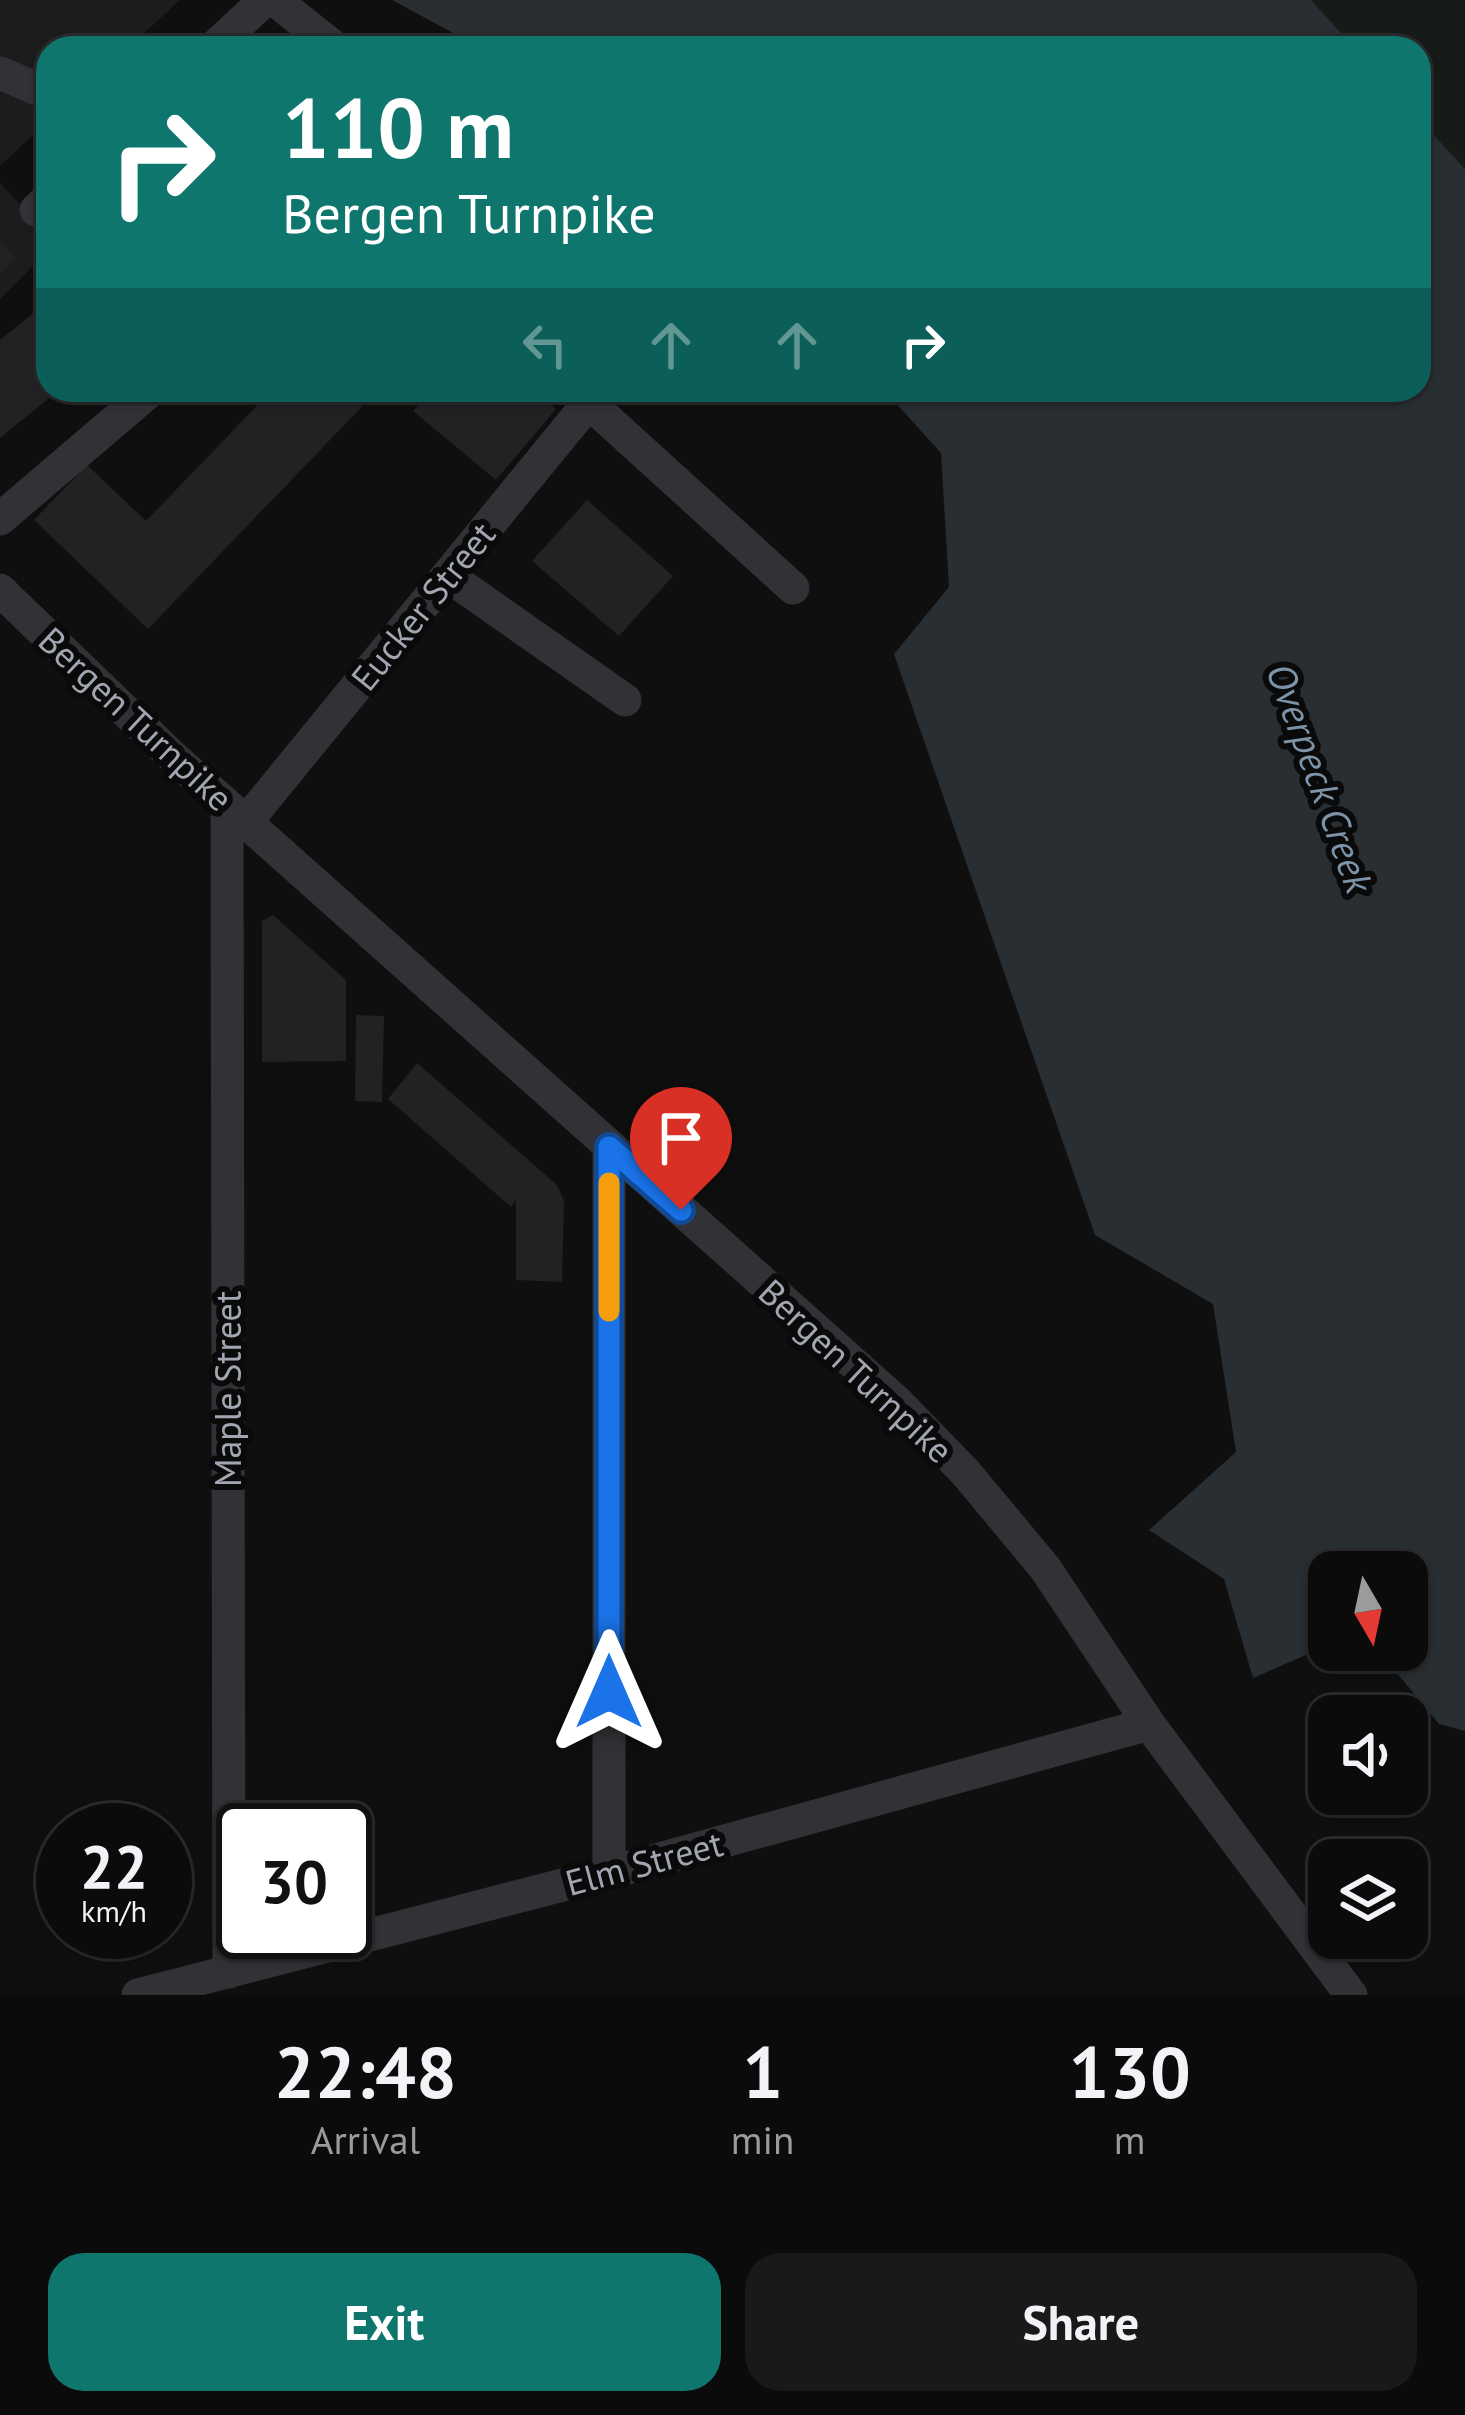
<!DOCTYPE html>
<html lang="en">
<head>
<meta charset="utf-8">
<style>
  :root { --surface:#0b0b0c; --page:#19191a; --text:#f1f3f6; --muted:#9a9b9d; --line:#2b2b2d; --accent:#0f766e }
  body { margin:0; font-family:"PT Sans",sans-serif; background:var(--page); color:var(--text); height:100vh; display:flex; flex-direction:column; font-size:45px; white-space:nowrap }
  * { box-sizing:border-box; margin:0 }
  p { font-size:39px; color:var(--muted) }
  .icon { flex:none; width:66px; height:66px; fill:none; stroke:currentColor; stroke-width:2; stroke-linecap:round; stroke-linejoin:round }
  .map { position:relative; height:1995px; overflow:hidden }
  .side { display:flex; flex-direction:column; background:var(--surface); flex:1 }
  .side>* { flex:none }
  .guide { position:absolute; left:36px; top:36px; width:1395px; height:366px; border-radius:36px; box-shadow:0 3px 9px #0004,0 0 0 3px var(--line); background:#0f766e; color:#fff; overflow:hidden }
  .needle { width:78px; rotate:171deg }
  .controls { position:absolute; left:1308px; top:1551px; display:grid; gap:24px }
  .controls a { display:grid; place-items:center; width:120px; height:120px; border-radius:24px; background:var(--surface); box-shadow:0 3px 9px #0004,0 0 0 3px var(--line); font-size:60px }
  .speed { position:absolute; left:36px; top:1803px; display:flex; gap:24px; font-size:60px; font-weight:700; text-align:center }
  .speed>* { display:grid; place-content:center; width:156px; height:156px; border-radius:50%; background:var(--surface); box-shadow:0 3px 9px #0004,0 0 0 3px var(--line); line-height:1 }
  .speed small { font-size:30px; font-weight:400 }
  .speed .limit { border:6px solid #111; border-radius:18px; background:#fff; color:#111 }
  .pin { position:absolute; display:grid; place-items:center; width:102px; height:102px; color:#fff; margin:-123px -51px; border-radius:50% 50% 50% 0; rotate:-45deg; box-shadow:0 0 12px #0007 }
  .pin .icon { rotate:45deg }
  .me { position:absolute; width:132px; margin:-66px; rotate:0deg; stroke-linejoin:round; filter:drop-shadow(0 0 9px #0008) }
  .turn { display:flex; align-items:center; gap:42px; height:252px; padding:0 48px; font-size:54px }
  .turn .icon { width:156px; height:156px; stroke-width:2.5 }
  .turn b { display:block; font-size:84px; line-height:102px }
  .lanes { display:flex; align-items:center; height:114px; padding:0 48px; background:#0003; justify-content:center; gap:60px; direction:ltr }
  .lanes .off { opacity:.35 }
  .eta { display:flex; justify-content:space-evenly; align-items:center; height:204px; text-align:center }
  .eta b { font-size:72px; font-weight:700; line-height:84px }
  .action { display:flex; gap:24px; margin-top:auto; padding:24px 48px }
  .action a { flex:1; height:138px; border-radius:36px; background:var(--accent); color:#fff; font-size:48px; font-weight:700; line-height:138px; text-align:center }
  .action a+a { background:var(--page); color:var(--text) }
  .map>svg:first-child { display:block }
  .built { fill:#1c1c1d }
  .green { fill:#161b17 }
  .water { fill:#282e32 }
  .building { fill:#222224 }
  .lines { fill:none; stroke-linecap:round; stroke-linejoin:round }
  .minor { stroke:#313235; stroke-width:33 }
  .route-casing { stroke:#114b97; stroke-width:30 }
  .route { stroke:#1a73e8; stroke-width:21 }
  .slow { stroke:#f59e0b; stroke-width:21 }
  .labels { text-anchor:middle; stroke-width:12; stroke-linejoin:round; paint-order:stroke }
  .street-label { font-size:36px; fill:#a2a6b0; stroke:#0a0a0b }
  .water-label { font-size:39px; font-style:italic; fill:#7c93a8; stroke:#0a0a0b }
</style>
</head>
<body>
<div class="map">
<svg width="1465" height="1995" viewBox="0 0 1465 1995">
  <rect width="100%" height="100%" fill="#0f0f10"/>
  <!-- built -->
  <path class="built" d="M0 0H180L128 48H48V121L0 166Z
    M0 183 48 234V251L0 299Z"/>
  <!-- green -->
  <path class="green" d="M1311 0H1465V169L1419 119V48H1355Z"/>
  <!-- water -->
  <path class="water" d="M392 0H1311L1355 48H481Z
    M1419 119 1465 169V1731L1439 1724 1378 1650H1407V1572H1329V1645L1253 1678 1224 1579 1149 1530 1236 1452 1213 1304 1095 1235 894 654 949 587 941 453 884 390H1419Z"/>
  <!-- building -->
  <path class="building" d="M0 240 17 259 0 274Z
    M48 301V390H59L0 438V340Z
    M272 390H378L148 629 34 520 87 465 146 521Z
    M431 390H533L556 409 496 480 413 411Z
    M587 500 673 576 619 636 532 561Z
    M273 915 346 980V1061L262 1062V921Z
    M356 1015 384 1016 382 1102 355 1101Z
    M417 1063 557 1185 564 1201 562 1282 516 1280V1200L511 1207 388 1099Z"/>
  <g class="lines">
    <!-- minor -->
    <path class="minor" d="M275 0 335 48
      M213 48 265 0
      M0 73 44 92
      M36 210 48 199
      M575 390 793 588
      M0 519 151 390
      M448 576 625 700
      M0 590 173 757 896 1401 966 1473 1045 1568 1149 1724 1351 1995
      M227 806 229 1972
      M246 822 599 390
      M609 1873V1147
      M138 1995 609 1873 1149 1724"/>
  </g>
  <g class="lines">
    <defs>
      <path id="route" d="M609 1692V1147L681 1210"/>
    </defs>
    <!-- route casing -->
    <use href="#route" class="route-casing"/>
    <!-- route -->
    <use href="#route" class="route"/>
    <!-- slow -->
    <path class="slow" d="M609 1311V1183"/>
  </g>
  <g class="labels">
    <!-- street labels -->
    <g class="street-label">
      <text transform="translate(423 606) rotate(-51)" y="13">Eucker Street</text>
      <text transform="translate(136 719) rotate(43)" y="13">Bergen Turnpike</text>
      <text transform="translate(856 1371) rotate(43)" y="13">Bergen Turnpike</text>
      <text transform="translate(228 1389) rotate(-90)" y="13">Maple Street</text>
      <text transform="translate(644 1863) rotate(-15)" y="13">Elm Street</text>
    </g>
    <!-- water labels -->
    <g class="water-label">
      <text transform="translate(1320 778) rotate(70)" y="14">Overpeck Creek</text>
    </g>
  </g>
</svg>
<div class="controls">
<a><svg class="needle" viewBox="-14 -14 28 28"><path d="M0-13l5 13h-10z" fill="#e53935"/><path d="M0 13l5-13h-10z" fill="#9a9b9d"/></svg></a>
<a><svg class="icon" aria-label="sound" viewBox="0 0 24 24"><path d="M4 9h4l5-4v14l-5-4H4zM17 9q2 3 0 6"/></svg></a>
<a><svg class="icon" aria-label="layers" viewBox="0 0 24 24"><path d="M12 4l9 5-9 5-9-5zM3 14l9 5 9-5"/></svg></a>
</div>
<div class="speed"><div>22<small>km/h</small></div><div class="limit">30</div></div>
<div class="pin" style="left:681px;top:1210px;background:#d93025"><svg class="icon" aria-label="arrive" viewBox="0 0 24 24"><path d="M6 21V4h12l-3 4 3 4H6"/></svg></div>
<svg class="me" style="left:609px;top:1692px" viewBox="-20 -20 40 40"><path d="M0-17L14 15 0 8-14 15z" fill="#1a73e8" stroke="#fff" stroke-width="4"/></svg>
<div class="guide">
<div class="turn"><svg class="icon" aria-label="right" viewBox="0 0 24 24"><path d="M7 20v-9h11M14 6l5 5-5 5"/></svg><div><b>110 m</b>Bergen Turnpike</div></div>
<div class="lanes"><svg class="icon off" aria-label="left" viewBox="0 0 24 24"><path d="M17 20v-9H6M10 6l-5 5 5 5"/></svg><svg class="icon off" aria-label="ahead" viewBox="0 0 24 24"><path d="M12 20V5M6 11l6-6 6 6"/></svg><svg class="icon off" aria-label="ahead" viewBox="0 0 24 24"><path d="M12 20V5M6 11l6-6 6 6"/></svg><svg class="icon" aria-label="right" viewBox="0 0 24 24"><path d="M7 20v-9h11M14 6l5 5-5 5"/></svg></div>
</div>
</div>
<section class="side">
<div class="eta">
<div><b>22:48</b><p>Arrival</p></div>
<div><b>1</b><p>min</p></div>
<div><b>130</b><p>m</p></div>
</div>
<div class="action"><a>Exit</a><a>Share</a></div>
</section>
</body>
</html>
